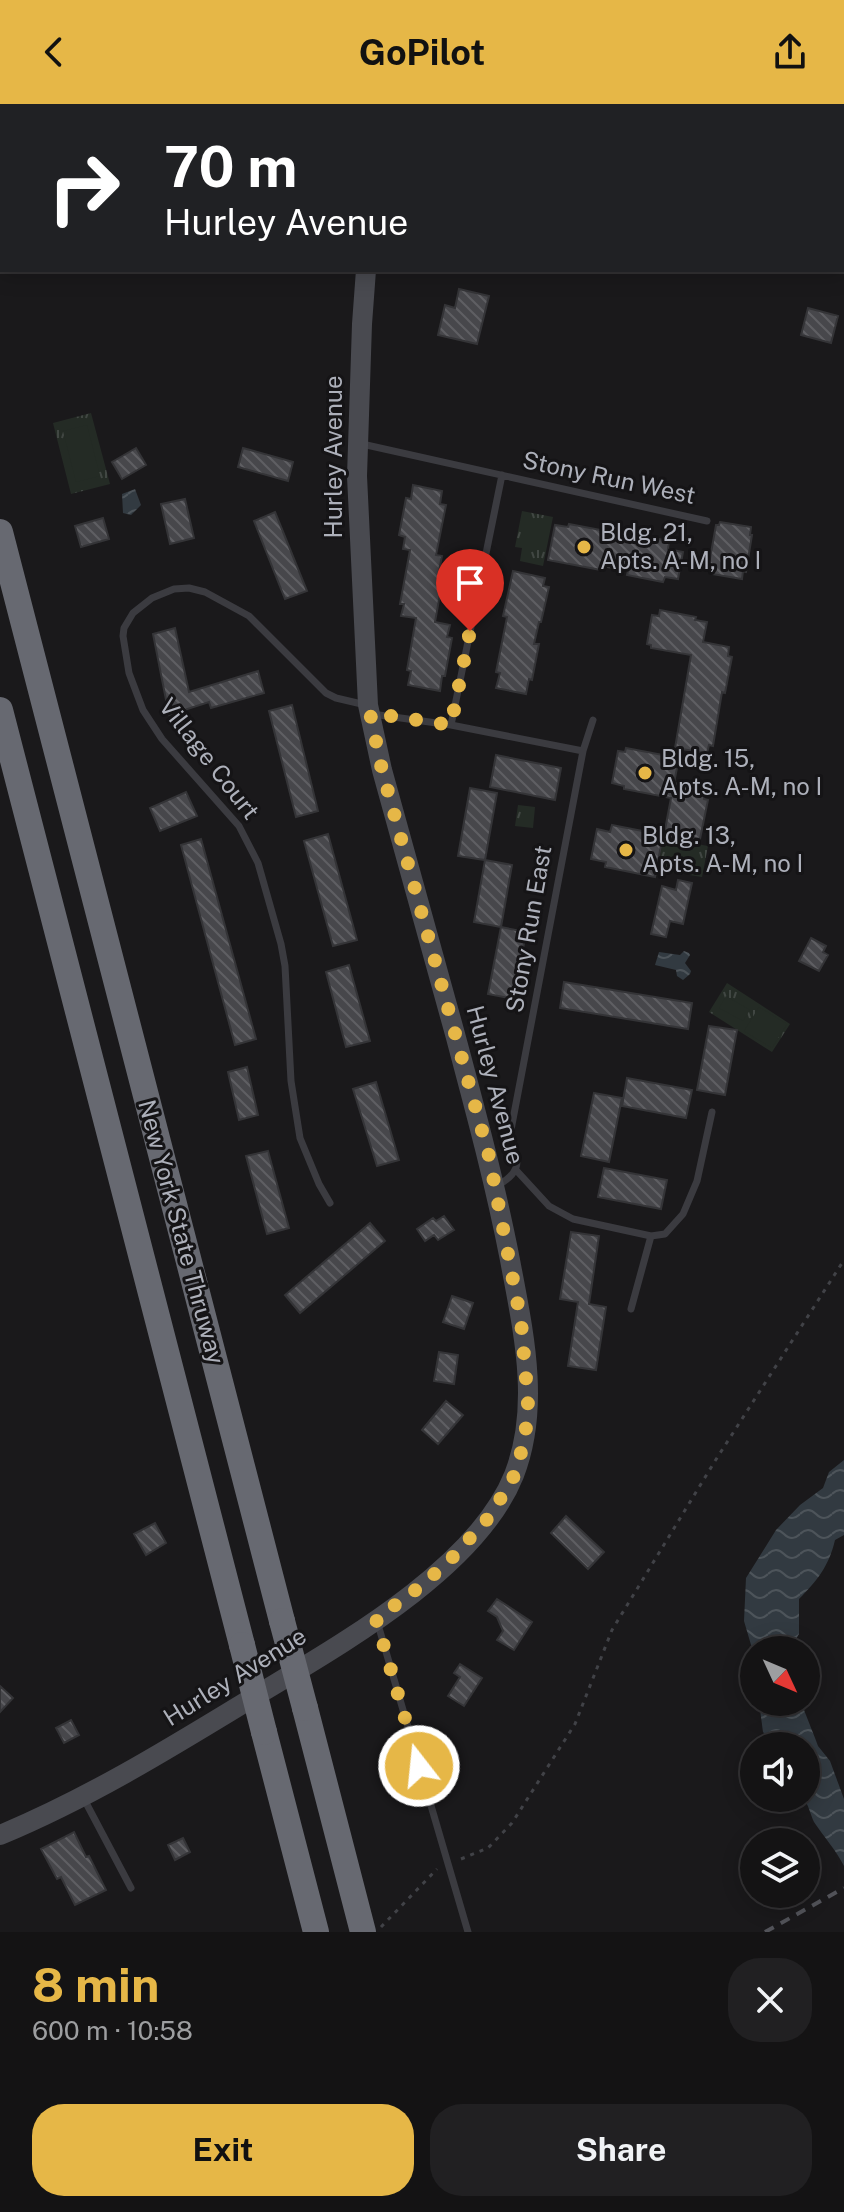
<!DOCTYPE html>
<html lang="en">
<head>
<meta charset="utf-8">
<style>
  :root { --surface:#141314; --page:#212022; --text:#f1f3f6; --muted:#9d9ea0; --line:#333234; --accent:#e6b747 }
  body { margin:0; font-family:"Public Sans",sans-serif; background:var(--page); color:var(--text); height:100vh; display:flex; flex-direction:column; font-size:30px; white-space:nowrap }
  * { box-sizing:border-box; margin:0 }
  p { font-size:26px; color:var(--muted) }
  .icon { flex:none; width:44px; height:44px; fill:none; stroke:currentColor; stroke-width:2; stroke-linecap:round; stroke-linejoin:round }
  .map { position:relative; height:1828px; overflow:hidden }
  .sheet { display:flex; flex-direction:column; background:var(--surface); flex:1 }
  .sheet>* { flex:none }
  .hud { position:absolute; left:0px; top:0px; width:844px; height:168px; box-shadow:0 4px 20px #0003,0 0 0 2px var(--line); background:#202124; color:#fff; overflow:hidden }
  .needle { width:52px; rotate:134deg }
  .buttons { position:absolute; left:740px; top:1532px; display:grid; gap:16px }
  .buttons a { display:grid; place-items:center; width:80px; height:80px; border-radius:50%; background:var(--surface); box-shadow:0 4px 20px #0003,0 0 0 2px var(--line); font-size:40px }
  .pin { position:absolute; display:grid; place-items:center; width:68px; height:68px; color:#fff; margin:-82px -34px; border-radius:50% 50% 50% 0; rotate:-45deg; box-shadow:0 0 8px #0007 }
  .pin .icon { rotate:45deg }
  .me { position:absolute; width:88px; margin:-44px; rotate:344deg; stroke-linejoin:round; filter:drop-shadow(0 0 6px #0008) }
  .turn { display:flex; align-items:center; gap:28px; height:168px; padding:0 32px; font-size:36px }
  .turn .icon { width:104px; height:104px; stroke-width:2.5 }
  .turn b { display:block; font-size:56px; line-height:68px }
  .round { display:grid; place-items:center; flex:none; width:84px; height:84px; border-radius:32px; background:var(--page) }
  .overview { display:flex; align-items:center; justify-content:space-between; height:136px; padding:0 32px }
  h1 { font-size:48px; font-weight:700; line-height:60px; color:var(--accent) }
  .primary-button { display:flex; gap:16px; margin-top:auto; padding:16px 32px }
  .primary-button a { flex:1; height:92px; border-radius:32px; background:var(--accent); color:#111; font-size:32px; font-weight:700; line-height:92px; text-align:center }
  .primary-button a+a { background:var(--page); color:var(--text) }
  header { display:flex; justify-content:space-between; align-items:center; height:104px; padding:0 32px; background:var(--accent); color:#111; font-size:36px; font-weight:700 }
  .map>svg:first-child { display:block }
  .grass { fill:url(#grass-tufts) }
  .pitch { fill:#242b25 }
  .water { fill:url(#water-waves) }
  .building { fill:url(#building-back-hatch); stroke:#343437; stroke-width:2 }
  .lines { fill:none; stroke-linecap:round; stroke-linejoin:round }
  .path { stroke:#414247; stroke-width:3; stroke-dasharray:4 6; stroke-linecap:butt }
  .lane { stroke:#3b3b40; stroke-width:7 }
  .secondary { stroke:#494a50; stroke-width:20 }
  .highway { stroke:#676971; stroke-width:26 }
  .rail { stroke:#525359; stroke-width:4; stroke-dasharray:10 8; stroke-linecap:butt }
  .highway-bridge { stroke:#676971; stroke-width:26 }
  .route { stroke:#e6b747; stroke-width:14; stroke-dasharray:0 25.2 }
  .poi-dot { fill:#e6b747; stroke:#151416; stroke-width:3 }
  .labels { text-anchor:middle; stroke-width:6; stroke-linejoin:round; paint-order:stroke }
  .street-label { font-size:24px; fill:#adb0ba; stroke:#151416 }
  .poi-label { font-size:24px; fill:#adb0ba; stroke:#151416; text-anchor:start }
</style>
</head>
<body>
<header><svg class="icon" aria-label="back" viewBox="0 0 24 24"><path d="M15 5l-7 7 7 7"/></svg>GoPilot<svg class="icon" aria-label="share" viewBox="0 0 24 24"><path d="M12 15V3M7 8l5-5 5 5M5 13v7h14v-7"/></svg></header>
<div class="map">
<svg width="844" height="1828" viewBox="0 0 844 1828">
  <defs>
    <pattern id="grass-tufts" width="24" height="20" patternUnits="userSpaceOnUse" patternTransform="scale(2)"><rect width="24" height="20" fill="#242b25"/><path d="M3 7l-1-3M5 7V3M7 7l1-3M15 17l-1-3M17 17v-4M19 17l1-3" fill="none" stroke="#414743"/></pattern>
    <pattern id="water-waves" width="16" height="10" patternUnits="userSpaceOnUse" patternTransform="scale(2)"><rect width="16" height="10" fill="#323a41"/><path d="M0 5q4-4 8 0t8 0" fill="none" stroke="#4d545a"/></pattern>
    <pattern id="building-back-hatch" width="6" height="6" patternUnits="userSpaceOnUse" patternTransform="scale(2)"><rect width="6" height="6" fill="#47474b"/><path d="M-1 5l2 2M0 0l6 6M5-1l2 2" fill="none" stroke="#5f5f63"/></pattern>
  </defs>
  <rect width="100%" height="100%" fill="#1a191b"/>
  <!-- grass -->
  <path class="grass" d="M91 309 110 380 71 390 53 319Z
    M522 407 553 413 543 462 520 457 522 444 515 443Z
    M518 701 535 703 533 724 515 722Z
    M663 734 708 742 702 773 658 766Z
    M727 879 790 920 772 948 709 908Z"/>
  <!-- pitch -->
  <path class="pitch" d="M87 321 100 372 76 378 63 327Z
    M726 892 750 906 743 917 719 904Z
    M759 903 787 920 772 944 744 927Z"/>
  <!-- water -->
  <path class="water" d="M135 385 141 401 131 411 123 409 122 390Z
    M684 847 689 849 690 851 685 859 691 867 690 870 683 876 677 872 676 866 655 861 659 848 680 851Z
    M844 1356V1431L835 1436C829 1462 817 1477 799 1495V1530L794 1538 796 1546H754V1551L744 1517 746 1474 776 1426 800 1401 823 1384 829 1368Z
    M759 1598H804V1606L815 1634 818 1642 830 1657 844 1695V1762C836 1746 824 1733 814 1718 810 1710 809 1701 803 1694H806V1642H776L763 1628Z"/>
  <!-- building -->
  <path class="building" d="M459 185 489 192 477 240 438 231 445 201 455 204Z
    M808 204 838 212 831 239 801 231Z
    M136 344 146 361 122 375 112 358Z
    M243 344 293 358 288 377 238 363Z
    M413 381 442 387 440 400 446 401 436 451 442 452 439 467 444 468 435 518 450 521 447 533 452 534 445 572H442L440 587 408 581 411 567 407 566 416 514 401 512 404 500H400L410 446 403 445 405 433 399 431 406 394 411 395Z
    M185 395 194 434 170 440 161 400Z
    M275 408 307 487 285 495 254 417Z
    M103 414 109 435 81 443 75 422Z
    M720 418 751 423 750 431H752L746 468 743 467 742 475 712 470 714 461 709 460 716 421H719Z
    M569 420 606 427 605 431 631 436 632 430 669 437 668 445 683 448 678 475 665 473 663 478 627 471 628 467 602 462 601 466 548 456 555 421 568 423Z
    M513 467 545 474 543 482 549 483 541 518H539L534 540H539L532 576 529 575 526 590 496 584 500 569 496 568 507 513 503 512Z
    M660 506 696 513 695 516 707 518 703 538 729 543 728 552 732 553 725 589 722 588 713 642 709 641 707 649 675 644 691 551 651 544V541L647 540 652 511 659 512Z
    M175 524 189 588 258 567 264 589 211 604 209 598 169 611 153 530Z
    M292 601 318 707 296 713 269 607Z
    M626 644 679 654 674 679 706 686 704 695 708 696 700 735 695 734V737L664 731 671 694 624 685V682L612 679 618 647 625 648Z
    M496 651 561 664 555 696 490 683Z
    M470 684 497 689 485 756 458 752Z
    M186 688 197 712 160 727 150 704Z
    M612 721 663 731 655 773 605 763 606 758 591 755 597 725 610 728Z
    M328 730 357 836 333 842 304 737Z
    M201 735 256 935 235 941 181 741Z
    M485 756 512 761 501 823 474 818Z
    M678 776 692 779 683 820 670 817 666 833 651 830 662 782 676 786Z
    M501 823 526 828 514 895 488 890Z
    M811 834 826 842 823 848 828 851 819 867 799 857Z
    M349 861 370 937 346 943 326 868Z
    M564 878 692 899 688 925 560 904Z
    M709 922 737 926 725 991 697 986Z
    M247 963 258 1011 239 1016 228 968Z
    M627 974 692 986 686 1014 622 1002Z
    M376 978 399 1056 377 1062 353 985Z
    M594 989 622 994 609 1058 581 1052Z
    M268 1047 289 1124 267 1130 246 1052Z
    M604 1064 667 1076 661 1105 598 1093Z
    M444 1112 454 1126 438 1136 434 1131 425 1137 417 1125 433 1114 436 1117Z
    M370 1119 385 1137 300 1209 285 1191Z
    M571 1128 599 1132 589 1200 606 1203 596 1266 568 1262 578 1198 560 1195Z
    M452 1192 473 1199 464 1225 443 1218Z
    M439 1248 458 1251 454 1280 434 1277Z
    M446 1297 463 1311 438 1340 422 1326Z
    M566 1412 604 1448 588 1465 551 1429Z
    M155 1419 166 1439 146 1451 134 1430Z
    M497 1495 532 1518 514 1546 497 1536 503 1527 497 1513 488 1507Z
    M460 1560 482 1574 464 1602 448 1592 460 1573 454 1569Z
    M0 1582 13 1594 0 1608Z
    M71 1616 79 1631 64 1639 56 1624Z
    M74 1728 86 1753 89 1752 106 1786 75 1801 61 1773 57 1775 41 1745Z
    M183 1734 190 1748 175 1756 168 1741Z"/>
  <g class="lines">
    <!-- path -->
    <path class="path" d="M461 1755 488 1744 512 1719 575 1620 612 1526 715 1357 844 1156
      M381 1823 437 1765"/>
    <!-- lane -->
    <path class="lane" d="M362 340 707 417
      M372 610 451 621 583 647
      M451 621 502 371
      M516 1066 549 1102 573 1115 651 1132 665 1130 683 1110 697 1077 712 1008
      M498 1081C515 1072 524 1059 510 1042V1031L583 647 593 616
      M330 1099 319 1080 300 1034 291 977 285 862 281 840 258 759 239 722 162 635 143 606 129 569 123 532 124 524 133 509 152 494 174 485 189 484 205 488 249 512 326 589 336 594 366 601
      M631 1205 651 1132
      M377 1517 468 1828
      M84 1695 131 1784"/>
    <!-- secondary -->
    <path class="secondary" d="M405 2 406 0
      M0 1731C89 1694 170 1644 252 1594 336 1543 476 1466 514 1371 541 1302 523 1226 510 1156 495 1079 475 1005 455 930 431 842 406 754 382 666L368 601 357 372 362 220 366 166"/>
    <!-- highway -->
    <path class="highway" d="M0 428 282 1517
      M0 606 242 1541
      M305 1604 363 1828
      M264 1628 316 1828"/>
    <!-- rail -->
    <path class="rail" d="M765 1828 844 1784"/>
    <!-- highway-bridge -->
    <path class="highway-bridge" d="M282 1517 305 1604
      M242 1541 264 1628"/>
  </g>
  <g class="lines">
    <!-- route -->
    <path class="route" d="M419 1662 376 1515 421 1482 450 1456 490 1412 514 1372 525 1335 528 1298 521 1217 489 1052 382 666 370 609 451 621 470 527"/>
  </g>
  <!-- markers -->
  <g class="poi-dot">
    <circle cx="584" cy="443" r="8"/>
    <circle cx="645" cy="669" r="8"/>
    <circle cx="626" cy="746" r="8"/>
  </g>
  <g class="labels">
    <!-- street labels -->
    <g class="street-label">
      <text transform="translate(334 353) rotate(-90)" y="8">Hurley Avenue</text>
      <text transform="translate(609 374) rotate(12)" y="8">Stony Run West</text>
      <text transform="translate(209 655) rotate(52)" y="8">Village Court</text>
      <text transform="translate(529 825) rotate(-80)" y="8">Stony Run East</text>
      <text transform="translate(495 981) rotate(75)" y="8">Hurley Avenue</text>
      <text transform="translate(181 1128) rotate(75)" y="8">New York State Thruway</text>
      <text transform="translate(235 1573) rotate(-32)" y="8">Hurley Avenue</text>
    </g>
    <!-- poi labels -->
    <g class="poi-label">
      <text x="600" y="437">Bldg. 21,<tspan x="600" dy="28">Apts. A-M, no I</tspan></text>
      <text x="661" y="663">Bldg. 15,<tspan x="661" dy="28">Apts. A-M, no I</tspan></text>
      <text x="642" y="740">Bldg. 13,<tspan x="642" dy="28">Apts. A-M, no I</tspan></text>
    </g>
  </g>
</svg>
<div class="buttons">
<a><svg class="needle" viewBox="-14 -14 28 28"><path d="M0-13l5 13h-10z" fill="#e53935"/><path d="M0 13l5-13h-10z" fill="#9d9ea0"/></svg></a>
<a><svg class="icon" aria-label="sound" viewBox="0 0 24 24"><path d="M4 9h4l5-4v14l-5-4H4zM17 9q2 3 0 6"/></svg></a>
<a><svg class="icon" aria-label="layers" viewBox="0 0 24 24"><path d="M12 4l9 5-9 5-9-5zM3 14l9 5 9-5"/></svg></a>
</div>
<div class="pin" style="left:470px;top:527px;background:#d93025"><svg class="icon" aria-label="arrive" viewBox="0 0 24 24"><path d="M6 21V4h12l-3 4 3 4H6"/></svg></div>
<svg class="me" style="left:419px;top:1662px" viewBox="-20 -20 40 40"><circle r="17" fill="#e6b747" stroke="#fff" stroke-width="3"/><path d="M0-11L8 9 0 5-8 9z" fill="#fff"/></svg>
<div class="hud">
<div class="turn"><svg class="icon" aria-label="right" viewBox="0 0 24 24"><path d="M7 20v-9h11M14 6l5 5-5 5"/></svg><div><b>70 m</b>Hurley Avenue</div></div>
</div>
</div>
<section class="sheet">
<div class="overview"><div><h1>8 min</h1><p>600 m · 10:58</p></div><a class="round"><svg class="icon" aria-label="close" viewBox="0 0 24 24"><path d="M6 6l12 12M18 6L6 18"/></svg></a></div>
<div class="primary-button"><a>Exit</a><a>Share</a></div>
</section>
</body>
</html>
